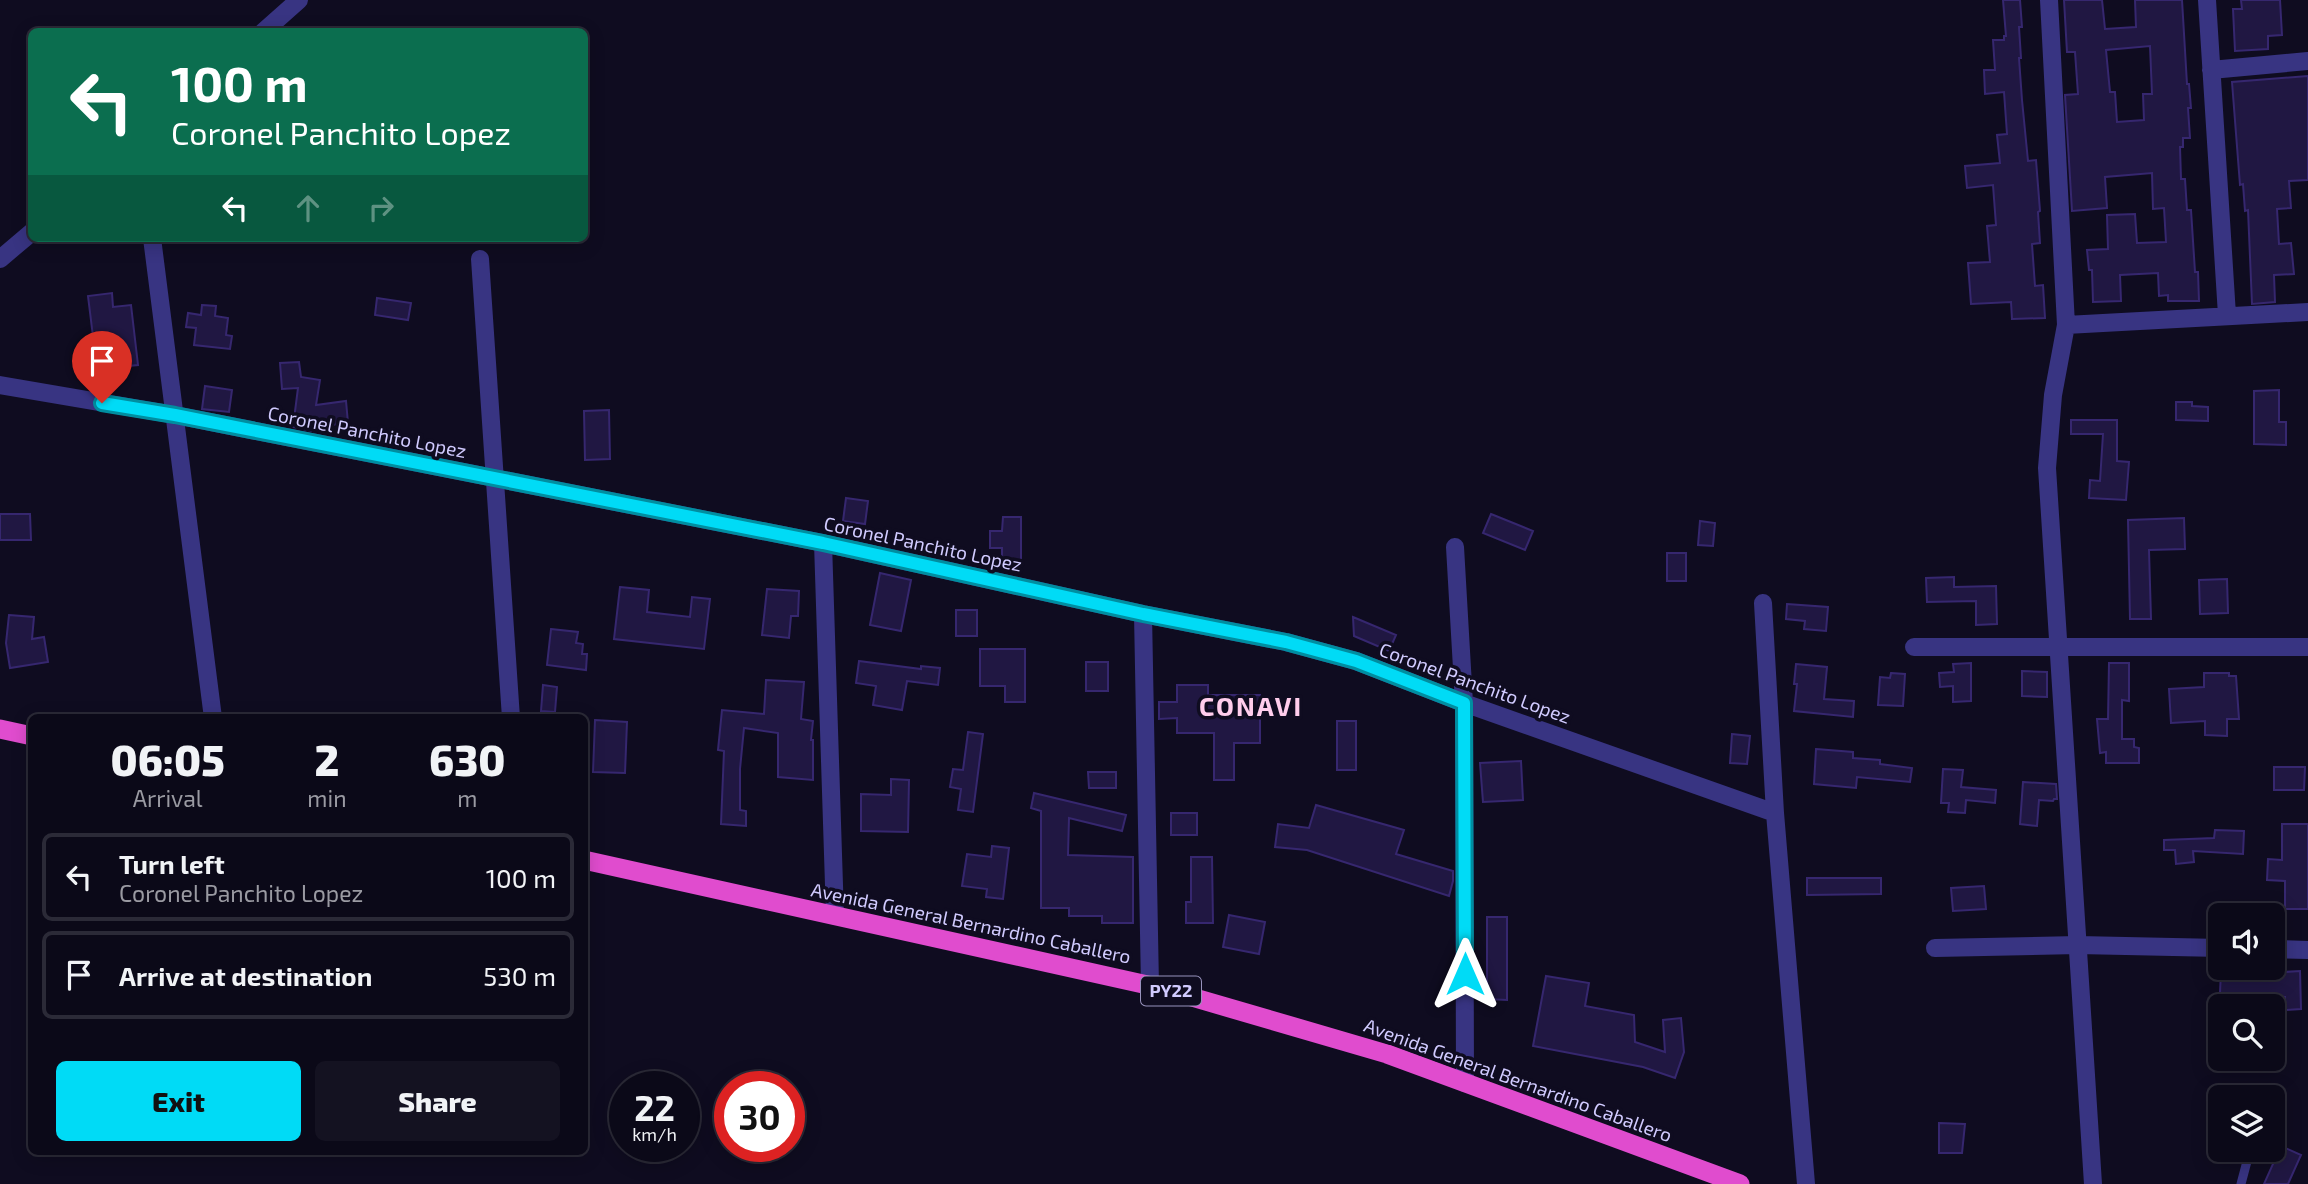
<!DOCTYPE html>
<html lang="en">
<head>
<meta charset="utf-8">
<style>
  :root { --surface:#0b0918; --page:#141221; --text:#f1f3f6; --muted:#9a9aa2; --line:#2b2a37; --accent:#00dbf6 }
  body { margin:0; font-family:"Exo 2",sans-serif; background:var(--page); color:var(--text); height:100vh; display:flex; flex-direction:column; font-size:26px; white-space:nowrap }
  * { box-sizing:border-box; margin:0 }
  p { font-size:23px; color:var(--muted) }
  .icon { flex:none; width:38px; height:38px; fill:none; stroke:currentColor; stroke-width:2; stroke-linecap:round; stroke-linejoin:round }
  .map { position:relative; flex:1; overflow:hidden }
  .drawer { position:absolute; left:28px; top:714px; width:560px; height:441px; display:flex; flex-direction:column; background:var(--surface); border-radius:10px; box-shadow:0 4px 18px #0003,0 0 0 2px var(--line) }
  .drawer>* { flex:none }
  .guide { position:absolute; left:28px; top:28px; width:560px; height:214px; border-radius:10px; box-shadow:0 4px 18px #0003,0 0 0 2px var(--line); background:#0b6e4f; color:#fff; overflow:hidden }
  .fabs { position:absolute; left:2208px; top:903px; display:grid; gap:14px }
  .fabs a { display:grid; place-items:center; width:77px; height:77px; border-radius:10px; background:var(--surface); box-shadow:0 4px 18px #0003,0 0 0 2px var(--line); font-size:35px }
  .speed { position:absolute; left:609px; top:1071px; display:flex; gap:14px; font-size:35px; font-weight:700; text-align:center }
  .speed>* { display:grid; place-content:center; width:91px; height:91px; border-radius:50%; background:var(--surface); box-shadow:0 4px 18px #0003,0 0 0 2px var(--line); line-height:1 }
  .speed small { font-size:18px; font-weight:400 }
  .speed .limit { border:10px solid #d22; background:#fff; color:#111 }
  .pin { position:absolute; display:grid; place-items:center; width:60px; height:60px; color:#fff; margin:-72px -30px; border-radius:50% 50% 50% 0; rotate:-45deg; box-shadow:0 0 7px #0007 }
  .pin .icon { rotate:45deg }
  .me { position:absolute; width:77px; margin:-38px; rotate:0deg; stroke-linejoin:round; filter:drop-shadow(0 0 5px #0008) }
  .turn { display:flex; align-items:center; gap:24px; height:147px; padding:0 28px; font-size:32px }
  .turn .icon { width:91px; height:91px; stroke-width:2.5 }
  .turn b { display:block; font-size:49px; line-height:60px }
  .lanes { display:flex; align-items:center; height:66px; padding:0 28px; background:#0003; justify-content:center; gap:35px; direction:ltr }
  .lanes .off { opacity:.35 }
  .eta { display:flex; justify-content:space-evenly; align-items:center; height:119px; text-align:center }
  .eta b { font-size:42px; font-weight:800; line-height:49px }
  .button { display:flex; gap:14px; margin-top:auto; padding:14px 28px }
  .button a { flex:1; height:80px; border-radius:10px; background:var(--accent); color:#111; font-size:28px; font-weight:800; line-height:80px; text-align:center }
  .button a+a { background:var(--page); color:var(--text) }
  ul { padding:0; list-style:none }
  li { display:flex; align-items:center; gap:21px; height:88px; margin:0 14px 10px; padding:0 14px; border:4px solid var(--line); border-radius:10px }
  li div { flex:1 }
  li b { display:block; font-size:26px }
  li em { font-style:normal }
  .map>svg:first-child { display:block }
  .building { fill:#201742; stroke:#36276f; stroke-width:2; fill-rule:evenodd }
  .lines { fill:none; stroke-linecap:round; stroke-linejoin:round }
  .service { stroke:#383482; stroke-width:9 }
  .minor { stroke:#383482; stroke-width:18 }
  .trunk { stroke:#e04cce; stroke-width:19 }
  .route-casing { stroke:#008ea0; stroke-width:18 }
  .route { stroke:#00dbf6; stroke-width:12 }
  .labels { text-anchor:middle; stroke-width:7; stroke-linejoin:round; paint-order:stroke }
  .shield { fill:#0f0c20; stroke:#9792bc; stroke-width:2 }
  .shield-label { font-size:18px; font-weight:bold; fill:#d1cbff }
  .street-label { font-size:19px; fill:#d1cbff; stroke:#0f0c20 }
  .district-label { font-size:26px; font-weight:bold; letter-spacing:2px; fill:#ffcdec; stroke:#0f0c20 }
</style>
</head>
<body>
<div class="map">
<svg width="2308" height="1184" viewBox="0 0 2308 1184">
  <rect width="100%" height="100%" fill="#0f0c20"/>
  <!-- building -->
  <path class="building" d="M2003 0H2020L2022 27H2019L2021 58H2019L2022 100 2028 161 2036 160 2040 211 2038 212 2040 243 2032 244 2035 286 2043 285 2045 318 2012 319 2011 302 1971 304 1968 263 1990 262 1987 226 1996 225 1993 185 1967 188 1965 166 2000 163 1997 135 2007 134 2004 92 1985 94 1984 70H1995L1993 40H2004V36H2006Z
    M2064 0H2102L2105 29 2136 27 2135 0H2182L2187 84H2189L2191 108H2188L2190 138H2183V147H2180L2181 179H2185L2187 210H2191L2195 272H2198L2199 301H2168V295L2159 296 2158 273 2120 275 2121 301 2093 302 2092 270H2089L2087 250 2108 249 2107 215 2135 214 2137 243 2166 242 2164 208 2153 209 2152 173 2105 177 2107 208 2072 211 2065 95 2078 94 2075 52H2067ZM2150 46 2152 94H2143L2144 120 2117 122 2115 92H2110L2106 50Z
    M2241 0H2280L2282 35 2268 36V49L2235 51 2233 9H2242Z
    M2308 76V180L2289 181 2291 208 2277 209 2279 244 2291 243 2294 274 2274 275 2275 302 2252 304 2248 210 2245 211 2243 184 2240 185 2232 82Z
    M112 293 113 307 131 305 138 365 97 369 88 296Z
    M377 298 411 303 408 320 375 315Z
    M202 305 216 306 215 316 228 318 226 335 232 336 230 349 194 345 196 328 186 327 188 313 201 315Z
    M299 362 301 377 320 380 316 405 346 401 348 423 314 427 313 431 293 427 298 388 282 389 280 363Z
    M205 386 232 390 229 412 202 409Z
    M2279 390V422H2286V445L2254 444V391Z
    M2176 402H2192V406L2208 407V421L2176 420Z
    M609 410 610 459 585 460 584 411Z
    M2071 420H2117V461L2129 462 2126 500 2089 498 2090 480 2100 481 2103 434H2071Z
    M846 498 868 501 865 524 843 521Z
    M0 514H30L31 540H0Z
    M1491 514 1533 531 1525 550 1483 533Z
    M1003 517H1021V565H1002V548H990V531H1002Z
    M2184 518 2185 549 2149 550 2151 619H2130L2128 520Z
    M1700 521 1715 523 1713 546 1698 545Z
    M1667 553H1686V581H1667Z
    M880 573 911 580 901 631 870 625Z
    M1954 577V587L1996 586 1997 624 1976 625V601L1927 602 1926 578Z
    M2227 579 2228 613 2200 614 2199 580Z
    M620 587 649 590 647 612 690 617 692 597 710 599 704 649 614 639Z
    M767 589 799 591 798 616H791L789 638 762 635Z
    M1787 604 1828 607 1826 631 1804 629 1805 621 1786 619Z
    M956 610H977V636H956Z
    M9 615 34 617 32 639 44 637 48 662 10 668 6 643Z
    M1353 617 1396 635 1389 651 1354 636Z
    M551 629 578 632 576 643 583 644 582 654H587L586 670 547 665Z
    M980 649H1025V702H1005V686H980Z
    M859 661 921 669V666L940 668 938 685 907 681 902 710 873 705 876 686 856 683Z
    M1086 662H1108V691H1086Z
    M1971 663V701L1953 702V686L1940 687 1939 673 1954 672 1953 664Z
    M2109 663H2129V701L2122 700V739H2134V747L2139 748V763H2106V752L2100 753 2097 719H2108Z
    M1796 664 1827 667 1824 699 1854 701 1853 717 1794 711 1797 684H1794Z
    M2022 671 2047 672V697L2022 696Z
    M1891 673 1905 674 1903 706 1878 705 1880 677 1890 678Z
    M2204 673H2229V676H2236L2239 719H2227V736L2205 735V721L2171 723 2169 689 2204 687Z
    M766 680 804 682 801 719 813 721 811 740H813V780L778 777V733L744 728 740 769V810L746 811V826L721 824 724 751 718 750 722 710 764 714Z
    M543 685 557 687 555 712 541 711Z
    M1177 685H1208V695H1260V743H1234V780H1214V733H1177V718L1159 719V702H1177Z
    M595 720 627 722 625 773 593 772Z
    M1337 721H1356V770H1337Z
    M968 732 983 734 973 812 958 810 961 789 950 787 953 769 963 770Z
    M1732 734 1750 736 1747 764 1730 763Z
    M1816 749 1853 752V758L1880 760V764L1912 768 1910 782 1857 777 1856 788 1814 784Z
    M1521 761 1523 800 1483 802 1480 763Z
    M2274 767H2305L2304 790H2274Z
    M1943 769 1963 770 1961 787 1996 790 1995 803 1966 800 1965 813 1948 812 1949 803H1941Z
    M1088 772H1116V788H1089Z
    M891 779 909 780 908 832 861 831V794L891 795Z
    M2023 782 2056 784 2057 799H2054L2053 801 2039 800 2037 826 2020 824Z
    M1034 793 1126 815 1122 831 1069 818 1068 855 1133 857V923H1102V916H1069V908H1041V811L1031 808Z
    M1316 805 1404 830 1396 854 1453 871V881L1449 896 1307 850 1275 847 1278 824 1309 828Z
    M1171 813H1197V835H1171Z
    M2282 824H2308V909H2285V881L2267 880 2268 859 2282 860Z
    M2215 830 2244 831 2243 854 2193 851 2194 862 2176 864 2175 850H2164V840L2214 838Z
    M992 846 1009 848 1003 899 986 897 987 889 962 886 967 854 991 857Z
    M1191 857H1212L1213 923H1186V902H1191Z
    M1807 878H1881V894L1807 895Z
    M1984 886 1986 909 1953 911 1951 888Z
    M1229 915 1265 922 1259 954 1223 947Z
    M1487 917H1507V1000L1487 999Z
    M2226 968H2254V972L2284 974V972L2300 971 2301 1009 2285 1010V997L2220 993 2221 970H2226Z
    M1546 976 1589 983 1585 1006 1634 1015 1635 1042 1665 1052 1663 1020 1681 1018 1684 1052 1675 1078 1643 1067 1533 1046Z
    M1939 1123 1965 1124 1962 1153H1939Z
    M2281 1146 2301 1155 2288 1184H2264Z"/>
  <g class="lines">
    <!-- service -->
    <path class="service" d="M2273 1115 2275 1112
      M2241 1184 2250 1150"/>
    <!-- minor -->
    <path class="minor" d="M2049 0 2066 325 2053 395 2047 468 2093 1184
      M2207 0 2227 315
      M263 32 299 0
      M2211 70 2308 61
      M152 238 213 718
      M0 259 32 232
      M480 259 511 718
      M2066 325 2308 312
      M0 385 175 415 823 543 1143 614 1286 642 1356 661 1464 703 1775 813
      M823 543 835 916
      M1455 547 1464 703 1465 1083
      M1763 603 1775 813 1806 1184
      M1143 614 1150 986
      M1914 647H2308
      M1935 948 2078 945 2221 948
      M2273 949 2308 950"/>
    <!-- trunk -->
    <path class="trunk" d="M0 729 32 736
      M584 860 1161 988 1387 1054 1740 1184"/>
  </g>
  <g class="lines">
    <defs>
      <path id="route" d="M102 403 175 415 823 543 1143 614 1286 642 1356 661 1464 703 1465 974"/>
    </defs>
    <!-- route casing -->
    <use href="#route" class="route-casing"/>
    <!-- route -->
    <use href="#route" class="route"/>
  </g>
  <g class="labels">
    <!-- shield labels -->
    <rect class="shield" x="1141" y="976.5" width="60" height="29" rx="5"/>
    <g class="shield-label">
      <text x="1171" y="997">PY22</text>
    </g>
    <!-- street labels -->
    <g class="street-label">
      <text transform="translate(367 432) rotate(11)" y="7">Coronel Panchito Lopez</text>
      <text transform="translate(923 544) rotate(12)" y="7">Coronel Panchito Lopez</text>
      <text transform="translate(1475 683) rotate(20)" y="7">Coronel Panchito Lopez</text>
      <text transform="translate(971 923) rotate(12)" y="7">Avenida General Bernardino Caballero</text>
      <text transform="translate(1518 1080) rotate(20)" y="7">Avenida General Bernardino Caballero</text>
    </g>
    <!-- district labels -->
    <g class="district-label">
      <text x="1251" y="716">CONAVI</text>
    </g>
  </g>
</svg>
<div class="fabs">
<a><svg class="icon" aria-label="sound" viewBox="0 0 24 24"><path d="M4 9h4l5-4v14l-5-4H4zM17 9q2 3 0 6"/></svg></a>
<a><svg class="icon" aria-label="search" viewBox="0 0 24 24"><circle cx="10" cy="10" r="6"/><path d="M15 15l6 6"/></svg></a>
<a><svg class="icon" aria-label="layers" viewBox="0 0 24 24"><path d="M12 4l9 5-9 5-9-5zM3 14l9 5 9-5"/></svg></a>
</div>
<div class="speed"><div>22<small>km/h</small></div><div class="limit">30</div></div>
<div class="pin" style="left:102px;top:403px;background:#d93025"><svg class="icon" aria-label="arrive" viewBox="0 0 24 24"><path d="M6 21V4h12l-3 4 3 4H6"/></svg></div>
<svg class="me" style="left:1465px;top:974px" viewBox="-20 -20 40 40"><path d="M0-17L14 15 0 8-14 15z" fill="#00dbf6" stroke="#fff" stroke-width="4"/></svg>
<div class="guide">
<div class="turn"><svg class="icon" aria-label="left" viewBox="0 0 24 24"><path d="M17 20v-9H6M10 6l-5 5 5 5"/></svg><div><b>100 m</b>Coronel Panchito Lopez</div></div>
<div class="lanes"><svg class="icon" aria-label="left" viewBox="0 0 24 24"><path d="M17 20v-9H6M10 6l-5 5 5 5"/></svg><svg class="icon off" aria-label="ahead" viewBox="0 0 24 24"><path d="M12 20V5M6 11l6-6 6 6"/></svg><svg class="icon off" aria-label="right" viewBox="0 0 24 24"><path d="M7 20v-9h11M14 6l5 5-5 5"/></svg></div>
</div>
<section class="drawer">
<div class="eta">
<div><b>06:05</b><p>Arrival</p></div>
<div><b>2</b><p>min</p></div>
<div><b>630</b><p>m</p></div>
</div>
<ul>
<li><svg class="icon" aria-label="left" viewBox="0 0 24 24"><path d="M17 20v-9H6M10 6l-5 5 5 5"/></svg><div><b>Turn left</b><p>Coronel Panchito Lopez</p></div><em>100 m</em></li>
<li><svg class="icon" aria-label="arrive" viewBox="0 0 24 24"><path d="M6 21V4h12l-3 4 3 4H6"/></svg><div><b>Arrive at destination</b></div><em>530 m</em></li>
</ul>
<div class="button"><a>Exit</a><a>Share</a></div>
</section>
</div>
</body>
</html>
